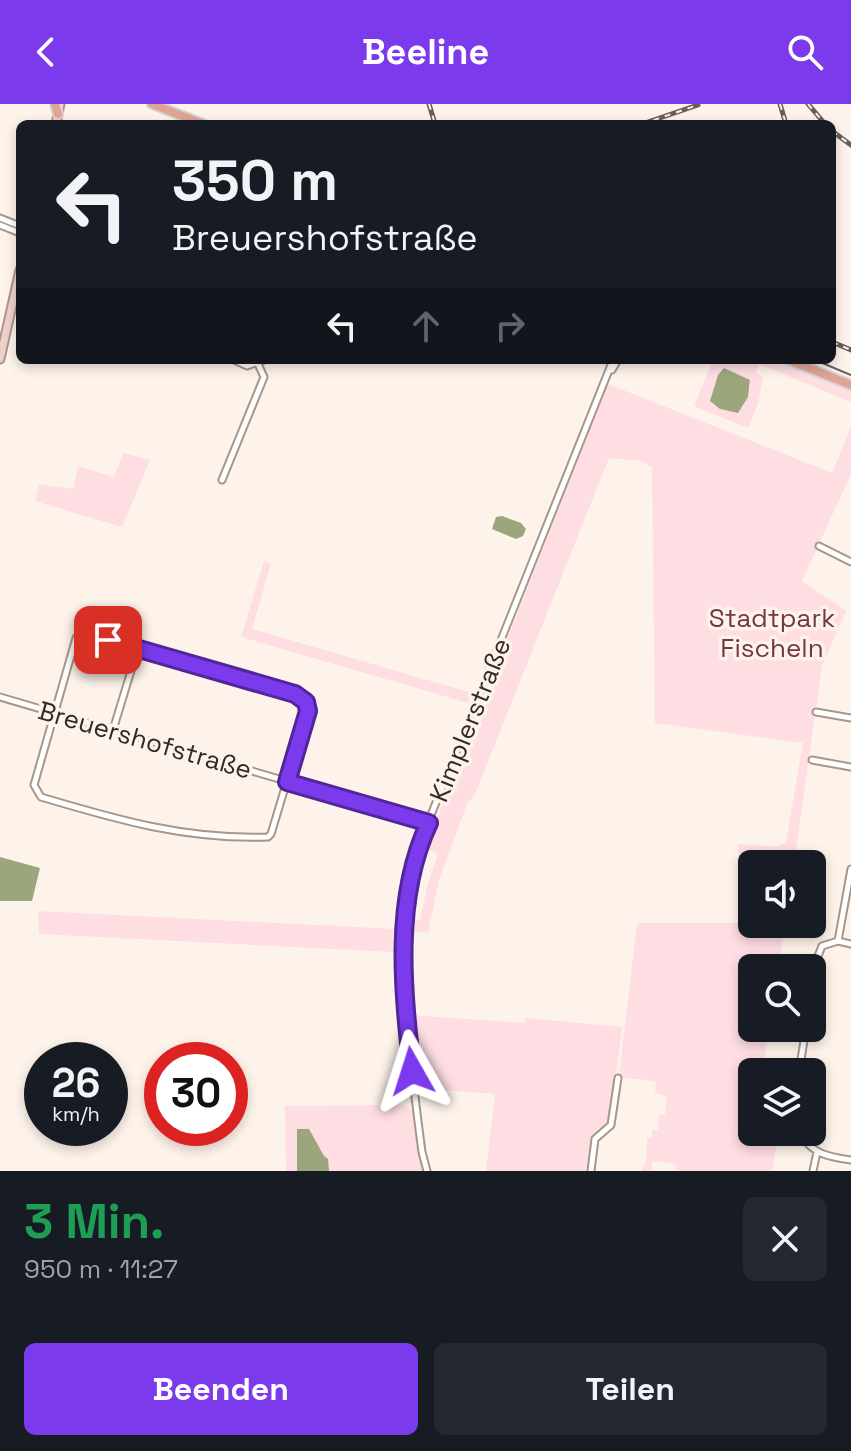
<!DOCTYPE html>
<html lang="de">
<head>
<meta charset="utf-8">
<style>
  :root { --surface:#171b24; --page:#242831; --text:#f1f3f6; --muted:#9ea1a6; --accent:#7c3aed }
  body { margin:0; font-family:"Space Grotesk",sans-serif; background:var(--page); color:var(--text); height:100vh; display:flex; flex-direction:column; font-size:30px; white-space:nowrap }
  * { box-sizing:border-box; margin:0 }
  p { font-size:26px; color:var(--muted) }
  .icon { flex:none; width:44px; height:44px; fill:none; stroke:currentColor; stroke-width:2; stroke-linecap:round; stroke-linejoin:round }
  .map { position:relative; height:1067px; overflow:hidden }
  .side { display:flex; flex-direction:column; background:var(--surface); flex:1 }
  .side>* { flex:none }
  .guide { position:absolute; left:16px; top:16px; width:820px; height:244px; border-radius:12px; box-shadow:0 4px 12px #0003; background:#171b24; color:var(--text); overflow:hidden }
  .fabs { position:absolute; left:738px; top:746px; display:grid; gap:16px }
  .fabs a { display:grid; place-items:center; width:88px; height:88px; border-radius:12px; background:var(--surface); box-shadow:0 4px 12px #0003; font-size:40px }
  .speed { position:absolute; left:24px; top:938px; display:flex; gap:16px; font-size:40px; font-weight:700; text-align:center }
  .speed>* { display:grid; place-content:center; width:104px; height:104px; border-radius:50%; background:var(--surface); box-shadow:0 4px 12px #0003; line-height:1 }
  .speed small { font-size:20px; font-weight:400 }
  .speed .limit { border:12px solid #d22; background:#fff; color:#111 }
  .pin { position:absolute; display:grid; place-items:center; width:68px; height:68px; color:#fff; margin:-34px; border-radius:16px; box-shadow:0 4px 12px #0006 }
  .me { position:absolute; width:88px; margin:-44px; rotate:354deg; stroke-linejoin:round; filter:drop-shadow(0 0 6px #0008) }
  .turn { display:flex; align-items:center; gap:28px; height:168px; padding:0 24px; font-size:36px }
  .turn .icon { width:104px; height:104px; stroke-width:2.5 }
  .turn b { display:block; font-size:56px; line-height:68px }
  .lanes { display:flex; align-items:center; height:76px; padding:0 24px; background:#0003; justify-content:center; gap:40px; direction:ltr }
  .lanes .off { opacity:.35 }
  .round { display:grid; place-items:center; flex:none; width:84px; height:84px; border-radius:12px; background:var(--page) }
  .summary { display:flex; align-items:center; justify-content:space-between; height:136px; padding:0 24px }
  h1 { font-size:48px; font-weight:700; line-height:60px; color:#1e9e55 }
  .cta { display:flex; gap:16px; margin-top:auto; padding:16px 24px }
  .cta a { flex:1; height:92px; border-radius:12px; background:var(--accent); color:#fff; font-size:32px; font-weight:700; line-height:92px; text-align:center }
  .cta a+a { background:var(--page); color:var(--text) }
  header { display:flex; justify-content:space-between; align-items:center; height:104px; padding:0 24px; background:var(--accent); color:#fff; font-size:36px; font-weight:700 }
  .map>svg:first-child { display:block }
  .green { fill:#fedde3; fill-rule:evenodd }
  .water { fill:#9ba67d }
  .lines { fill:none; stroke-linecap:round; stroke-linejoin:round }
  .street-casing { stroke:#a79789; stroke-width:9 }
  .secondary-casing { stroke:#a79789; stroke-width:11 }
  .primary-casing { stroke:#d6d5d3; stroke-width:12 }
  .street { stroke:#fff; stroke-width:5 }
  .secondary { stroke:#efd1ca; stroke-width:7 }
  .primary { stroke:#e0a495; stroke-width:8 }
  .tram { stroke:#675f58; stroke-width:2 }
  .rail-casing { stroke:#675f58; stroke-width:5 }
  .rail { stroke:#fef3ea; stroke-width:2; stroke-dasharray:6; stroke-linecap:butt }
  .route-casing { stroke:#51269a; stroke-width:20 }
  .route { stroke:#7c3aed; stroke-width:14 }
  .labels { text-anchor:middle; stroke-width:7; stroke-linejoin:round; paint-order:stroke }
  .park-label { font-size:26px; fill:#743646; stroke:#fef3ea }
  .street-label { font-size:26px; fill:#322b25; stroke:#fef3ea }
</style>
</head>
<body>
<header><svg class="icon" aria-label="back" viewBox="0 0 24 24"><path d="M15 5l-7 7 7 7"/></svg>Beeline<svg class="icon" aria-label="search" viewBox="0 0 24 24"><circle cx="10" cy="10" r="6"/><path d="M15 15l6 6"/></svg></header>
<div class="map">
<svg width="851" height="1067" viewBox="0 0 851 1067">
  <rect width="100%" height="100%" fill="#fef3ea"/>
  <!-- green -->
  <path class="green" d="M713 256H775L851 287V298L759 260 756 268 763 273 758 299 748 324 694 302ZM726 264 751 280 748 293 738 309 720 305Z
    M608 280 832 369 851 323V370L802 477 846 507 822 562 794 760H752V820H785L778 864H752V924H769L762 968H752V1032L777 1037 772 1067H677L675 1060 652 1057V1067H641L647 1056V1034H651L653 1026H658L659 1011H665L667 992 655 989 656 977 619 973 637 819H741L738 740 777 743 786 738 803 639 655 619 652 364 642 357 609 354 475 690 467 700 439 776 428 829 407 826 412 815 420 817 427 783 438 750 427 745 447 688Z
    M123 349 150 356 122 423 35 397 39 380 73 385 78 362 114 373Z
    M264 457 271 459 252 525 472 589 468 599 241 533Z
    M38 807 397 825V828L392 833 395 837 392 843 394 848 39 830Z
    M409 911 525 919 526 914 622 923 610 1020 594 1035 589 1067H486L495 990 416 984Z
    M405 1001 415 1009 425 1067H286L285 1002Z"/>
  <!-- water -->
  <path class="water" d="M724 264 750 276 748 293 738 309 720 305 710 297 718 271Z
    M502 412 521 419 526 425 523 432 516 435 492 425 496 413Z
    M0 753 40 764 32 797H0Z
    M297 1025H309L324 1052 328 1055 329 1067H297Z"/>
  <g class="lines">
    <defs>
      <path id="street" d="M0 114 20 122
        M0 121 20 129
        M234 256 247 262 264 256
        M612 266 618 256
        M222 376 264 273 258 260
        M819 442 851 458
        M83 528 295 590 306 598 308 607 271 730 268 733C187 736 118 716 41 693L34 681 76 534Z
        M0 593 429 719
        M816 608 851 614
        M113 626 138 544
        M812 656 851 663
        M838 837 851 765
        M812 879 816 857 822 842 838 837 851 840
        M799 968 806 924
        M800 1028C810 1050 829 1053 851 1056
        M427 1067 422 1048C409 950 396 853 413 756L613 256
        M591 1067 595 1035 611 1021 618 974
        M813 1067 817 1048"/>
      <path id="secondary" d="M56 20 60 0
        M0 255 20 166"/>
      <path id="primary" d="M55 0 58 10
        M152 0 203 20
        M789 256 851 281"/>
    </defs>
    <!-- street casing -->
    <use href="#street" class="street-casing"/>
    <!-- secondary casing -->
    <use href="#secondary" class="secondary-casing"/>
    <!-- primary casing -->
    <use href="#primary" class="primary-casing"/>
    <!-- street -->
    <use href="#street" class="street"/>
    <!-- secondary -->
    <use href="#secondary" class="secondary"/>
    <!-- primary -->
    <use href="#primary" class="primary"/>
    <!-- tram -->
    <path class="tram" d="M815 256 851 271"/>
    <defs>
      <path id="rail" d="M429 0 435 20
        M780 0 786 20
        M808 0 825 20
        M642 20 698 1
        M832 27 851 41
        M832 238 851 246"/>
    </defs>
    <!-- rail casing -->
    <use href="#rail" class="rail-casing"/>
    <!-- rail -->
    <use href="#rail" class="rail"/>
  </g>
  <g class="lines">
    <defs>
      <path id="route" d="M108 536 295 590 306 598 308 607 287 678 429 719C393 795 403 886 412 967"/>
    </defs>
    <!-- route casing -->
    <use href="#route" class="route-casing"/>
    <!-- route -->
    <use href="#route" class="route"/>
  </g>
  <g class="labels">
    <!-- park labels -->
    <g class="park-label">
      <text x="772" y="523">Stadtpark<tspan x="772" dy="30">Fischeln</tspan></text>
    </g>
    <!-- street labels -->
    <g class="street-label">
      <text transform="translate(470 616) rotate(-68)" y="9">Kimplerstraße</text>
      <text transform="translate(145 636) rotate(16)" y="9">Breuershofstraße</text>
    </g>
  </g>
</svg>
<div class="fabs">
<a><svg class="icon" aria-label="sound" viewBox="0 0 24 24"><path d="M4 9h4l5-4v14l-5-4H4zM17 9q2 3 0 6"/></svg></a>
<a><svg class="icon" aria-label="search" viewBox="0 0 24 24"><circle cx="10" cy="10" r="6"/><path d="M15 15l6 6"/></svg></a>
<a><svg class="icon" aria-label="layers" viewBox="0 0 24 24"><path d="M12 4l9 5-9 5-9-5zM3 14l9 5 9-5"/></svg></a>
</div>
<div class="speed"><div>26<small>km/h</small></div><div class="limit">30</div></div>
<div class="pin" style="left:108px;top:536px;background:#d93025"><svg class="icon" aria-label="arrive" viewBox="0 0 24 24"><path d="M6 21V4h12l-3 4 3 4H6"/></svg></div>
<svg class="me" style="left:412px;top:967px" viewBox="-20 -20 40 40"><path d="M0-17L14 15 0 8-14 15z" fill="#7c3aed" stroke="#fff" stroke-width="4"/></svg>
<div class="guide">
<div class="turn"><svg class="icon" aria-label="left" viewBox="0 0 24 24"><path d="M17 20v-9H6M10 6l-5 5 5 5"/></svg><div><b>350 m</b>Breuershofstraße</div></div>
<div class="lanes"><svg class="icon" aria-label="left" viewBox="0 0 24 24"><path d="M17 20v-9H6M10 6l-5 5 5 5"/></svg><svg class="icon off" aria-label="ahead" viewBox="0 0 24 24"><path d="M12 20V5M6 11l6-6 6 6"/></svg><svg class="icon off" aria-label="right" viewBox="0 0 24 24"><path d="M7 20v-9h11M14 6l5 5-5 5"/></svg></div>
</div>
</div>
<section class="side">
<div class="summary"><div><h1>3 Min.</h1><p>950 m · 11:27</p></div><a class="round"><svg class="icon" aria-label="close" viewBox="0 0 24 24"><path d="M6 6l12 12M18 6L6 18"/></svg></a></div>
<div class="cta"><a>Beenden</a><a>Teilen</a></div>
</section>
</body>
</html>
